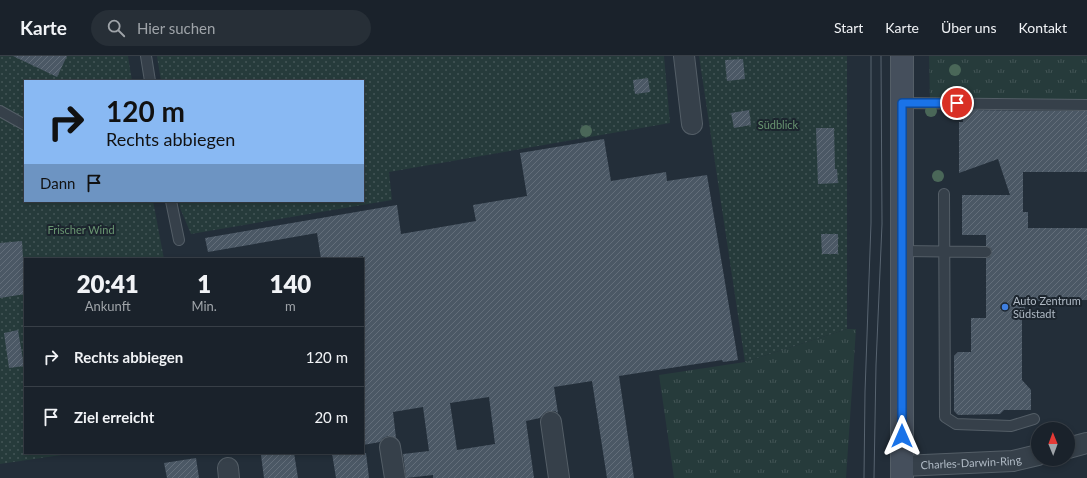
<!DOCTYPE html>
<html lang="de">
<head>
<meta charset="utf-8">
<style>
  :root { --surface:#1a222b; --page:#272f37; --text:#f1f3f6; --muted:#9fa4a9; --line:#383f47 }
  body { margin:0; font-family:Lato,sans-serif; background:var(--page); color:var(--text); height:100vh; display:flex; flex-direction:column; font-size:15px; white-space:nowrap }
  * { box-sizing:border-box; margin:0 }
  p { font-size:13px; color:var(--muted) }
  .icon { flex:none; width:22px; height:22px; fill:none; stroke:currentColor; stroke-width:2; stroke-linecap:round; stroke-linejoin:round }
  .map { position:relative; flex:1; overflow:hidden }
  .drawer { position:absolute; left:24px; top:202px; width:340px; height:196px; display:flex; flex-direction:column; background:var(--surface); border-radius:0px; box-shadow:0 2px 6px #0003,0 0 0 1px var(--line) }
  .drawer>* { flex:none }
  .hud { position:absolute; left:24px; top:24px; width:340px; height:122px; border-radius:0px; box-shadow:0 2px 6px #0003,0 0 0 1px var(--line); background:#89b9f3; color:#111; overflow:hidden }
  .needle { width:26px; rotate:359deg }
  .buttons { position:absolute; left:1031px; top:366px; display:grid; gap:8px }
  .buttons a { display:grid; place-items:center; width:44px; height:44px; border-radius:50%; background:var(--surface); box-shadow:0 2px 6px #0003,0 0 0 1px var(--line); font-size:20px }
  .pin { position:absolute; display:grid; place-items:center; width:34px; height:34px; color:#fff; margin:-17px; border:2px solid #fff; border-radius:50%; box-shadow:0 1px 4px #0007 }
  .me { position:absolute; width:44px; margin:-22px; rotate:0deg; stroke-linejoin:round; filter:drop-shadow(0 0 3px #0008) }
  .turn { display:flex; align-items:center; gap:14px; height:84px; padding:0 16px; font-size:18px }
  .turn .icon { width:52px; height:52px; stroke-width:2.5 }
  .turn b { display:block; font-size:28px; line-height:34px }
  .then { display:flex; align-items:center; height:38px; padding:0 16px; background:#0003; gap:8px; font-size:15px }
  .eta { display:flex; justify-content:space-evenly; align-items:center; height:68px; text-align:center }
  .eta b { font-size:24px; font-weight:800; line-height:28px }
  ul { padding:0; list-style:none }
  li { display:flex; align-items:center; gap:12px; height:60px; padding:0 16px; border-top:1px solid var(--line) }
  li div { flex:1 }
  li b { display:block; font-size:15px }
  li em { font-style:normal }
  header { display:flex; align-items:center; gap:24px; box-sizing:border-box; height:56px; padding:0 20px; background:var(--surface); border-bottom:1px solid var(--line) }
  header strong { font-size:19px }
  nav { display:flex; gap:22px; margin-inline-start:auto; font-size:14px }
  .search { width:280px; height:36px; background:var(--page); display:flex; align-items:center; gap:10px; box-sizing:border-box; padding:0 14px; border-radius:22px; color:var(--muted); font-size:15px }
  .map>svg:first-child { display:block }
  .grass { fill:url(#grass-tufts) }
  .garden { fill:url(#garden-dots) }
  .building { fill:url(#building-hatch); fill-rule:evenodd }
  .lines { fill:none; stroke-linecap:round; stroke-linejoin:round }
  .lane-casing { stroke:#545e67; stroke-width:12 }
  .street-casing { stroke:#545e67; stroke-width:22 }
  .secondary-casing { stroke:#545e67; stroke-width:24 }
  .lane { stroke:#36404a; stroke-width:10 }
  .street { stroke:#36404a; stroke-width:20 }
  .secondary { stroke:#454f5c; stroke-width:22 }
  .tram { stroke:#586470; stroke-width:1 }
  .tree { fill:#4a6758 }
  .route-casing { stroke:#114b97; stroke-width:10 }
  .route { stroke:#1a73e8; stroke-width:7 }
  .shop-dot { fill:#3f7fe0; stroke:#1c252e; stroke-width:1.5 }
  .labels { text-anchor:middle; stroke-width:4; stroke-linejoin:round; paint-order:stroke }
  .park-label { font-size:11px; fill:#699571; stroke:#1c252e }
  .poi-label { font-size:11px; fill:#b1bbc6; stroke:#1c252e; text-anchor:start }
  .street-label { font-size:11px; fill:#b1bbc6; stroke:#1c252e }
</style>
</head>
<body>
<header>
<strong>Karte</strong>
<div class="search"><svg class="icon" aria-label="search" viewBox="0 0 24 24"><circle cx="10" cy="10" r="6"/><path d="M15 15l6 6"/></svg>Hier suchen</div>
<nav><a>Start</a><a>Karte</a><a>Über uns</a><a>Kontakt</a></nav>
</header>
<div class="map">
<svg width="1087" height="422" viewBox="0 0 1087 422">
  <defs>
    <pattern id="grass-tufts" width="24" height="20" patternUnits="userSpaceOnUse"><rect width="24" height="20" fill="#263b3b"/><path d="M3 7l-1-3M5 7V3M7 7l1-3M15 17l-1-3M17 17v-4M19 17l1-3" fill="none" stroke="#435556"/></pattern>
    <pattern id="garden-dots" width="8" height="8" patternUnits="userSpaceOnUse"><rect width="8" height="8" fill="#263b3b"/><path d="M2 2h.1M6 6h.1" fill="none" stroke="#435556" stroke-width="1.8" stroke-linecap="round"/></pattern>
    <pattern id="building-hatch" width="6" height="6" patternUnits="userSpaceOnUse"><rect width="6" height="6" fill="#4b5865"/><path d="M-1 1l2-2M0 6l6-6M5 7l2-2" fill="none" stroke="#636e7a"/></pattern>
  </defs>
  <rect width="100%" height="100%" fill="#232e39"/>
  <!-- grass -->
  <path class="grass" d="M929 0H1087V44L930 47Z
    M847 273H856L846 422H674L659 319 745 306Z"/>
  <!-- garden -->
  <path class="garden" d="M0 0H128L132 25H25V145H153L164 203H25V397H75L0 408Z
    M157 0H664L670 67 389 116 392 144 191 178 180 152 179 145H363V25H161Z
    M699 0H847V273L745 306Z"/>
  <!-- building -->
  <path class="building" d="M13 0H67L57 21Z
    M743 3 745 23 727 25 725 4Z
    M648 22 650 36 635 38 633 24Z
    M749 54 751 69 734 72 731 57Z
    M962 54 1087 55V116H1023V156H1028V172H1087V244L1025 245V262H1022V324L1031 334V354H1004L1000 358 958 359 954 355V300L958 296H971V262H986V202L990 201 992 196 991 192 986 190V179H962V139H1010L998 103 959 117V66H963Z
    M816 72H834L835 113H837L838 127 818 128Z
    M604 83 611 125 666 116 667 125 707 119 738 304 723 306 722 304 619 320 634 422H607L592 325 554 331 558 357 555 355H549L544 357 540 362 526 365 534 422H433V419L406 422 403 398 429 395 423 351 393 356 396 382 388 380 383 382 380 386 363 389V200L345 203H321L317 177 208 196 205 182 397 149 401 178 476 165 473 149 527 140 520 97ZM489 341 495 388 457 394 450 347Z
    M821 178H838V198H822Z
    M22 185 25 238 0 242V187Z
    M18 274 24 310 9 312 4 277Z
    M273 397H294L298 422H264L261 399Z
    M332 397H366L369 422H336Z
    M196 402 199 422H167L164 407Z"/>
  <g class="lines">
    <defs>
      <path id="lane" d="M146 0 150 25
        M902 47 1087 49
        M0 55 25 69
        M944 138 945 361 956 368 1011 370 1034 363
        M171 145 179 184
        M902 195 986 196"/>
      <g id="street">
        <path d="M684 0 692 68"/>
        <path d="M551 366 559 422"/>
        <path d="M390 391 395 422"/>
        <path d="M1068 392 1087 387"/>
        <path id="s1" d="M902 410 1013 405 1038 399"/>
        <path d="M228 412 229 422"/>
      </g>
      <path id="secondary" d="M902 0V422"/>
    </defs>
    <!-- lane casing -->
    <use href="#lane" class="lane-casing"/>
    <!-- street casing -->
    <use href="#street" class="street-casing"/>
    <!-- secondary casing -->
    <use href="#secondary" class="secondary-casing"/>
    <!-- lane -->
    <use href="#lane" class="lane"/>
    <!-- street -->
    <use href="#street" class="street"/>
    <!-- secondary -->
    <use href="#secondary" class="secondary"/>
    <!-- tram -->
    <path class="tram" d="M864 422 865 336 871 167V0
      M874 422 876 309 882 168 881 0"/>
  </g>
  <!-- trees -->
  <g class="tree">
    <circle cx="955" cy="14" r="6"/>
    <circle cx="931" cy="55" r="6"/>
    <circle cx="586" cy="75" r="6"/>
    <circle cx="938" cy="120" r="6"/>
  </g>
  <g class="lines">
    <defs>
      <path id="route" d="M902 380V47H957"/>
    </defs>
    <!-- route casing -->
    <use href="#route" class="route-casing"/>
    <!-- route -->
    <use href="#route" class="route"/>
  </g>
  <!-- markers -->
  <circle class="shop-dot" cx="1005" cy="251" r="4"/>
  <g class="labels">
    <!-- park labels -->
    <g class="park-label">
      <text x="778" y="73">Südblick</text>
      <text x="81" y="178">Frischer Wind</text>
    </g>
    <!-- poi labels -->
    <g class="poi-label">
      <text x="1013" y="249">Auto Zentrum<tspan x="1013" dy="13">Südstadt</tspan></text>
    </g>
    <!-- street labels -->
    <g class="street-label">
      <text dy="4" stroke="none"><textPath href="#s1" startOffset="69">Charles-Darwin-Ring</textPath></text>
    </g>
  </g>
</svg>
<div class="buttons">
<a><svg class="needle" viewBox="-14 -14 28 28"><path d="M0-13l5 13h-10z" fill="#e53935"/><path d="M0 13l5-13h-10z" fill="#9fa4a9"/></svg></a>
</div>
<div class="pin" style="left:957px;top:47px;background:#d93025"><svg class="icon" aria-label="arrive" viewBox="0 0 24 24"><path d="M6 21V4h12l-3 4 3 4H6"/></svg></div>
<svg class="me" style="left:902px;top:380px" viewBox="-20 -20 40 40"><path d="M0-17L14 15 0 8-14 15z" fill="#1a73e8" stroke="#fff" stroke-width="4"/></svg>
<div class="hud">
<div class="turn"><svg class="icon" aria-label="right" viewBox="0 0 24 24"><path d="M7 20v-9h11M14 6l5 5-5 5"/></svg><div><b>120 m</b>Rechts abbiegen</div></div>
<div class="then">Dann<svg class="icon" aria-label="arrive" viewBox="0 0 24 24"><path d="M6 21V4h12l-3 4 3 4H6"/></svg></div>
</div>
<section class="drawer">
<div class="eta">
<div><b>20:41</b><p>Ankunft</p></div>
<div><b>1</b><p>Min.</p></div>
<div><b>140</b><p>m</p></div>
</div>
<ul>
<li><svg class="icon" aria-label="right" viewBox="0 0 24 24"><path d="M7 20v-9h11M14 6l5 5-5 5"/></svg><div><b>Rechts abbiegen</b></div><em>120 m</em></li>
<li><svg class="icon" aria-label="arrive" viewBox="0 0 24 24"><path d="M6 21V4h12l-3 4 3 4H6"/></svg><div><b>Ziel erreicht</b></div><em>20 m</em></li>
</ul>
</section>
</div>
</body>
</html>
